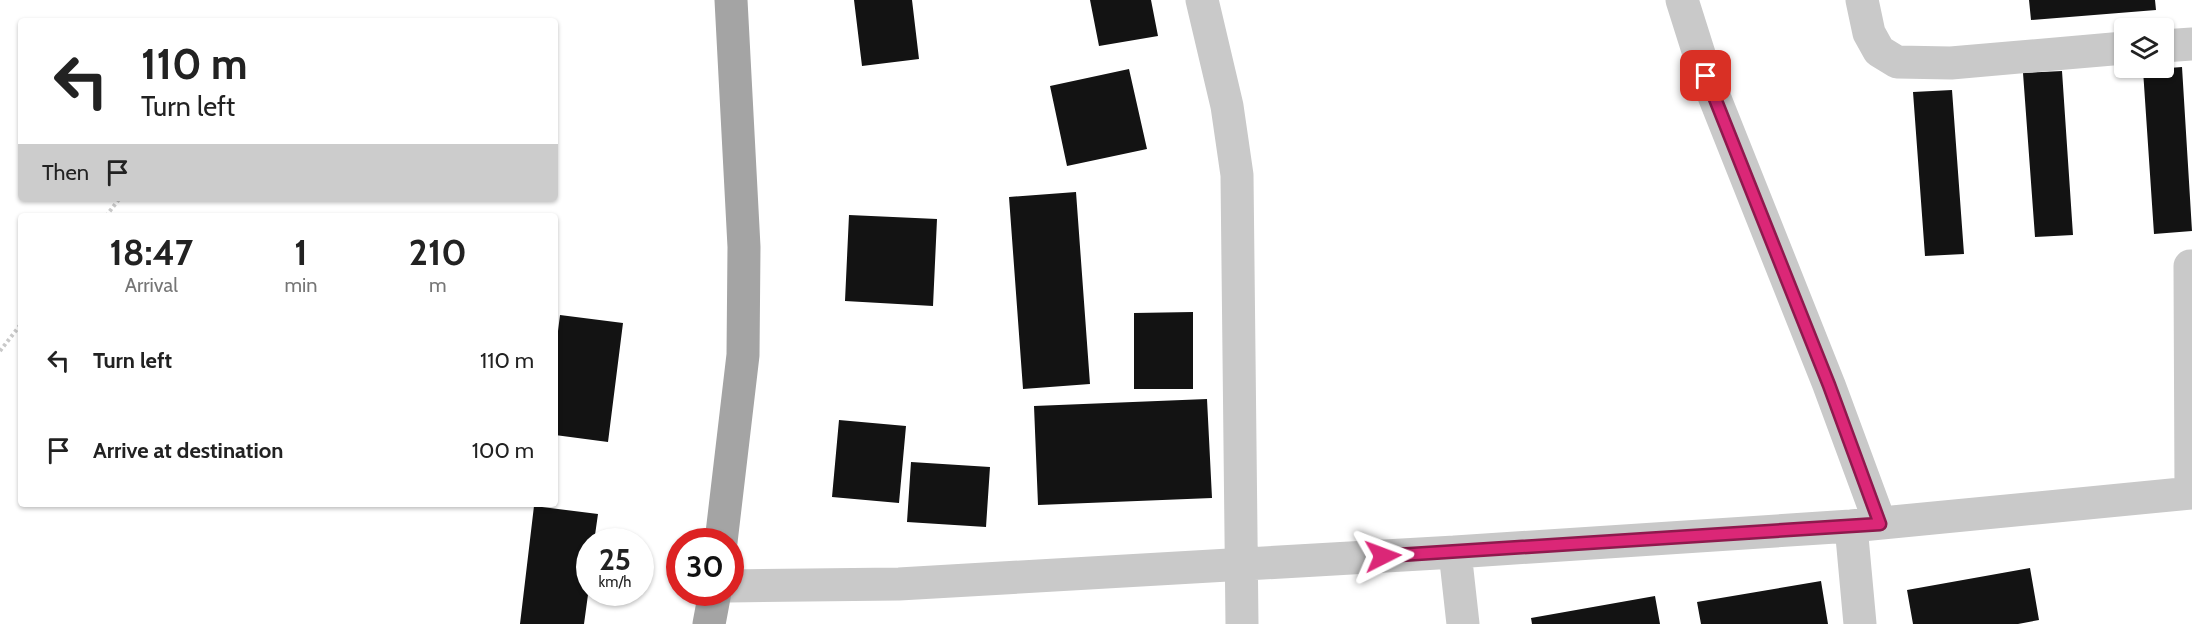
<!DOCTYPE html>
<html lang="en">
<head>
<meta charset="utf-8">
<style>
  :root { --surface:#fff; --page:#f6f6f6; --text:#222; --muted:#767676 }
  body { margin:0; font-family:Cabin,sans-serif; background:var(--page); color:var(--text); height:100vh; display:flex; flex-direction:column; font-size:22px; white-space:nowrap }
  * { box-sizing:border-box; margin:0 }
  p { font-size:20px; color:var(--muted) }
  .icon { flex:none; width:33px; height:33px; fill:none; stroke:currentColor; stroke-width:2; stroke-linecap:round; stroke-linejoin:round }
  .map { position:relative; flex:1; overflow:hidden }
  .details { position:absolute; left:18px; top:213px; width:540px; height:294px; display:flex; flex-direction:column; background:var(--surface); border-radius:6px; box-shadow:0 2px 4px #0004 }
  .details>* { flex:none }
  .top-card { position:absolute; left:18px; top:18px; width:540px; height:183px; border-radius:6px; box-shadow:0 2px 4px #0004; background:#fff; color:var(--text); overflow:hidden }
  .controls { position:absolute; left:2114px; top:18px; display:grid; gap:12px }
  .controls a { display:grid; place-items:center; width:60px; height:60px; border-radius:6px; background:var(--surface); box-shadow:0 2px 4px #0004; font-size:30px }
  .speed { position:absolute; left:576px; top:528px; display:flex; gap:12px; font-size:30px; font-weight:700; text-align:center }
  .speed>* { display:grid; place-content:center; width:78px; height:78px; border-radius:50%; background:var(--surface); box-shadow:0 2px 4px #0004; line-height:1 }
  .speed small { font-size:15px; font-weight:400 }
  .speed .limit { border:9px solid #d22; background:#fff; color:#111 }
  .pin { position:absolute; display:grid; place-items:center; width:51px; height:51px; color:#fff; margin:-26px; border-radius:12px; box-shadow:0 3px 9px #0006 }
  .me { position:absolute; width:66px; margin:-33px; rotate:87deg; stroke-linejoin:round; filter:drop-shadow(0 0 4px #0008) }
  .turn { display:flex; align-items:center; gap:21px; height:126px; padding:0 24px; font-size:27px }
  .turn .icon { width:78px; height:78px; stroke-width:2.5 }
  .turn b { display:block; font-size:42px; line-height:51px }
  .then { display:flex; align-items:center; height:57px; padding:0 24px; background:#0003; gap:12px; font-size:22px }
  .eta { display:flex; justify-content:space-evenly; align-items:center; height:102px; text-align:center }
  .eta b { font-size:36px; font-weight:800; line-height:42px }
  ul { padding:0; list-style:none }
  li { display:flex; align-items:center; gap:18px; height:90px; padding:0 24px }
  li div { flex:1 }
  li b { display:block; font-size:22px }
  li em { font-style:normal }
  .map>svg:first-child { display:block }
  .building { fill:#131313 }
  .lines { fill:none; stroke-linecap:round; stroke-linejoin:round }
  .path { stroke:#c9c9c9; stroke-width:4; stroke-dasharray:3 3; stroke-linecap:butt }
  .minor { stroke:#c9c9c9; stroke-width:33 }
  .major { stroke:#a4a4a4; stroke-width:33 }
  .route-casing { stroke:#8e194d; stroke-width:15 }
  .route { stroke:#db2777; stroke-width:10 }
</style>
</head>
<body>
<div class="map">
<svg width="2192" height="624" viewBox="0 0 2192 624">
  <rect width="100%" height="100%" fill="#fff"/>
  <!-- building -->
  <path class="building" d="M854 0H912L919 59 862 66Z
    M1090 0H1151L1158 36 1099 46Z
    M2029 0H2155L2156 10 2031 20Z
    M2182 67 2192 231 2154 234 2143 70Z
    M1129 69 1147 149 1067 166 1050 86Z
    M2062 71 2073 235 2035 237 2023 73Z
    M1952 90 1964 254 1925 256 1913 92Z
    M1076 192 1090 384 1023 389 1009 197Z
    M849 215 937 219 933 306 845 301Z
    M1193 312V389H1134V313Z
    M560 315 623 323 608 442 555 435V355Z
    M1207 399 1212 498 1038 505 1034 406Z
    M839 420 906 426 899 503 832 497Z
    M911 462 990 467 986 527 907 522Z
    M534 506 598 514 594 542H590V580L584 624H520Z
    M2030 568 2039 620 2018 624H1913L1907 590Z
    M1821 581 1828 624H1701L1697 602Z
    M1655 596 1660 624H1532L1531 618Z"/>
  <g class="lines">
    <!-- path -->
    <path class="path" d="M106 216 120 198
      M0 351 21 324"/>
    <!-- minor -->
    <path class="minor" d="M1202 0 1227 106 1237 175 1242 624
      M1682 0 1706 76 1829 385 1880 523
      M1862 0 1869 33 1879 51 1897 62 1951 63 2124 48
      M2163 46 2192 44
      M2190 266 2191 493
      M1851 526 1860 624
      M1455 552 1463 624
      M730 586 899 584 1455 552 1851 526 2192 493"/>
    <!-- major -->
    <path class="major" d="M721 542 743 355 744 247 731 0
      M709 624 715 592"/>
  </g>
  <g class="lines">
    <defs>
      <path id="route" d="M1383 556 1880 524 1829 385 1706 76"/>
    </defs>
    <!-- route casing -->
    <use href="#route" class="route-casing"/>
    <!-- route -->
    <use href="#route" class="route"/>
  </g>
</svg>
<div class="controls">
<a><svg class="icon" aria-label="layers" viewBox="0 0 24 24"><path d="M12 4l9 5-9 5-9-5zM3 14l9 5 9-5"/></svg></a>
</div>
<div class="speed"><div>25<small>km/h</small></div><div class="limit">30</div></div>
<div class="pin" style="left:1706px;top:76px;background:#d93025"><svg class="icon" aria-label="arrive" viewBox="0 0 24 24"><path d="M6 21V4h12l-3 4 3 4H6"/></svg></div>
<svg class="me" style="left:1383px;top:556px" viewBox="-20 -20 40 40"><path d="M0-17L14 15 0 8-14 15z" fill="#db2777" stroke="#fff" stroke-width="4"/></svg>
<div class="top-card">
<div class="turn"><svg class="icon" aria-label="left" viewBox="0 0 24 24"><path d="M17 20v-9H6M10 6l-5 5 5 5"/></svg><div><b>110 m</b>Turn left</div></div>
<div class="then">Then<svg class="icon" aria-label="arrive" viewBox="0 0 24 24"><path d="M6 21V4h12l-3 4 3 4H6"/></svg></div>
</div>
<section class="details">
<div class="eta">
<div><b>18:47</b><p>Arrival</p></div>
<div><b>1</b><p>min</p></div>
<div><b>210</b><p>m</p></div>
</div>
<ul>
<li><svg class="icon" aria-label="left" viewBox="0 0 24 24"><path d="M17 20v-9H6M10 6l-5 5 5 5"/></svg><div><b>Turn left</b></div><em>110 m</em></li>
<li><svg class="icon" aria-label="arrive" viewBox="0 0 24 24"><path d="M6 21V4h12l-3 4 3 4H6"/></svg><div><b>Arrive at destination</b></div><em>100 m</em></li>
</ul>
</section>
</div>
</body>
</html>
